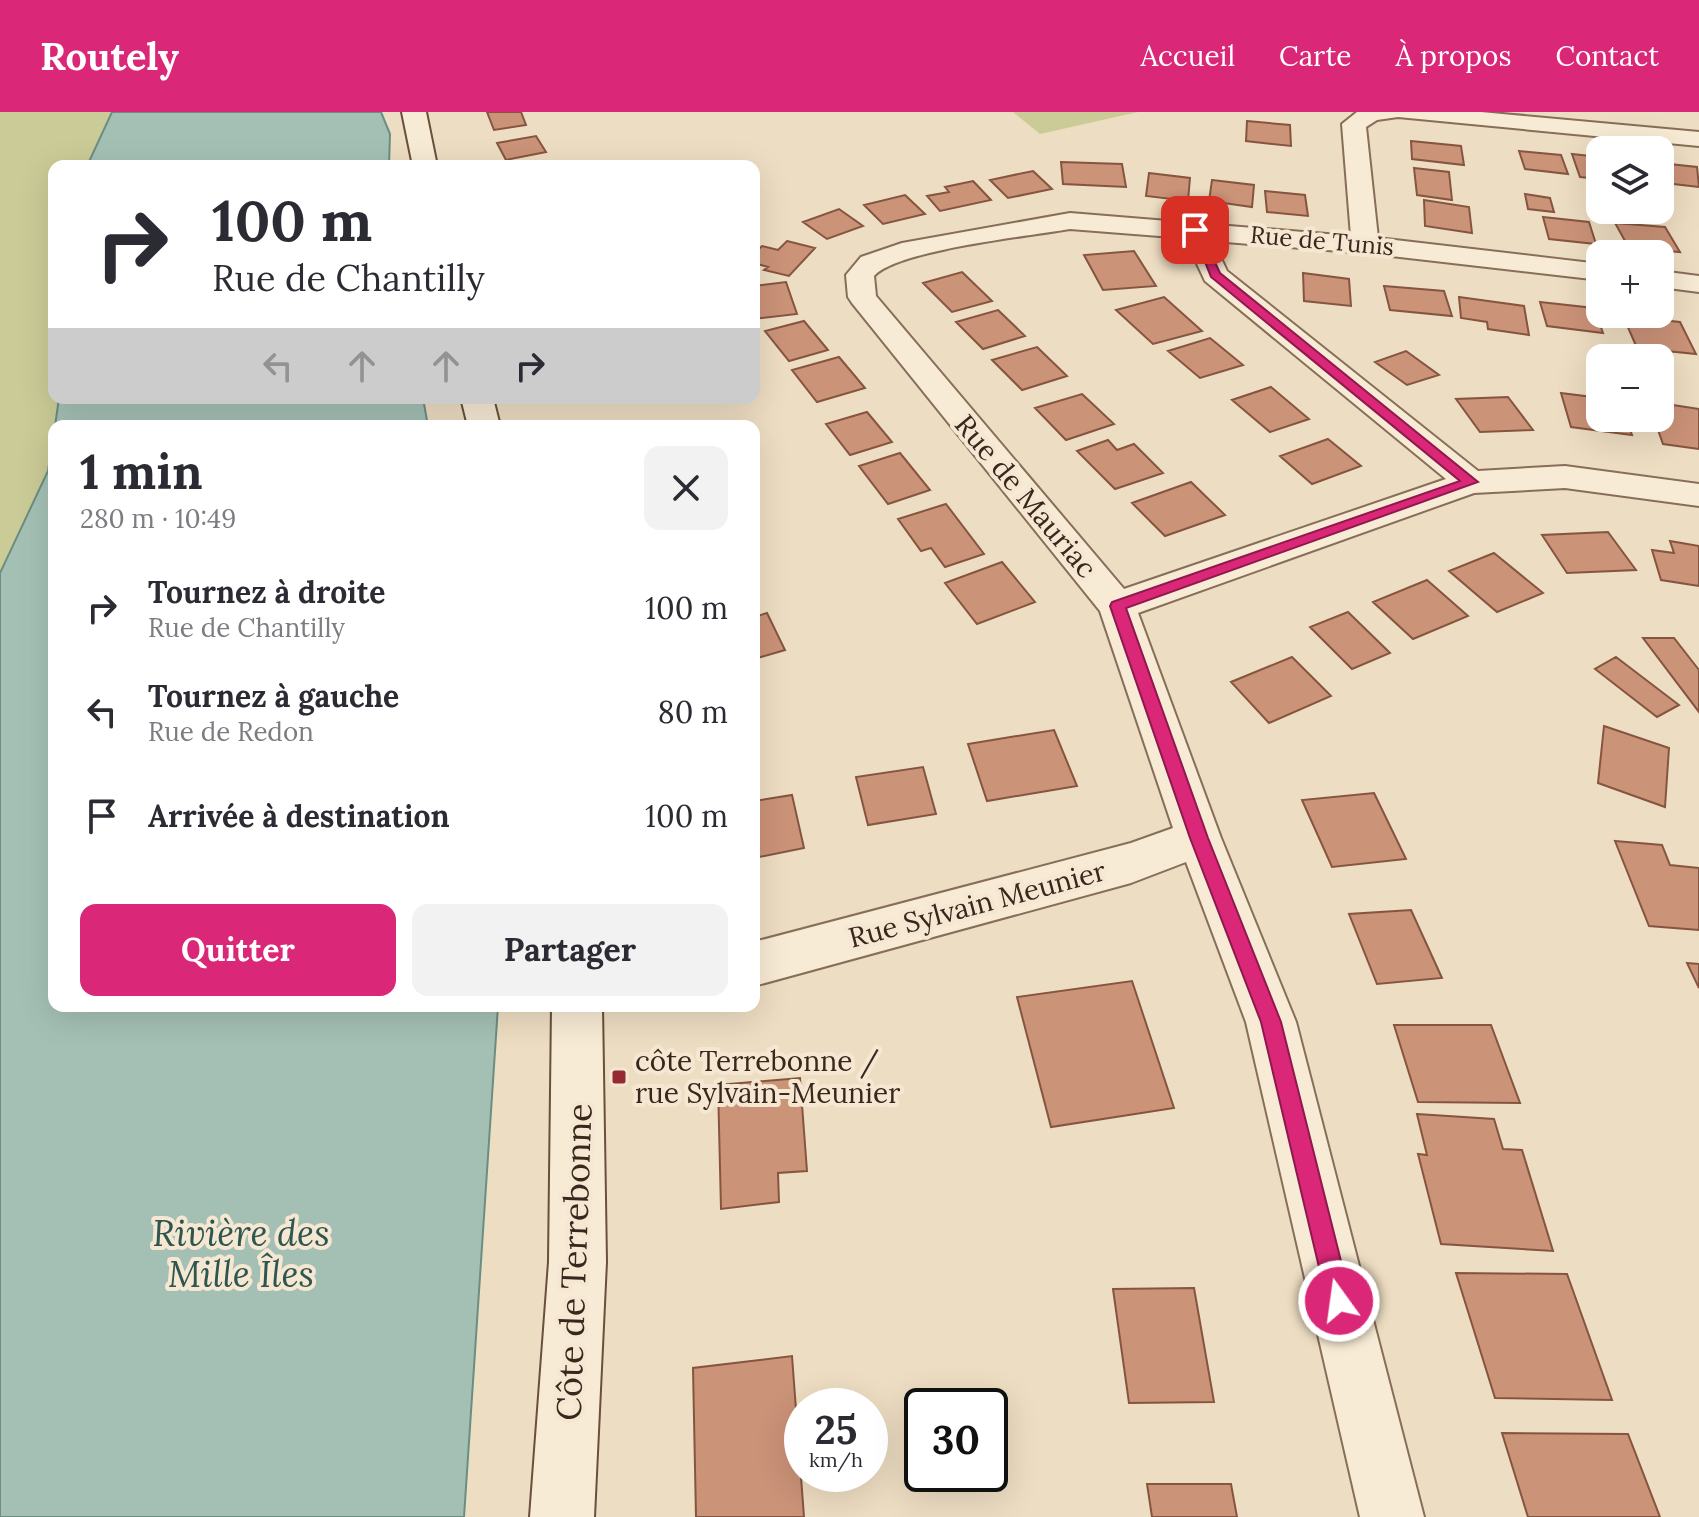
<!DOCTYPE html>
<html lang="fr">
<head>
<meta charset="utf-8">
<style>
  :root { --surface:#fff; --page:#f2f2f3; --text:#2b2b33; --muted:#7c7c81; --accent:#db2777 }
  body { margin:0; font-family:Lora,serif; background:var(--page); color:var(--text); height:100vh; display:flex; flex-direction:column; font-size:30px; white-space:nowrap }
  * { box-sizing:border-box; margin:0 }
  p { font-size:26px; color:var(--muted) }
  .icon { flex:none; width:44px; height:44px; fill:none; stroke:currentColor; stroke-width:2; stroke-linecap:round; stroke-linejoin:round }
  .map { position:relative; flex:1; overflow:hidden }
  .sheet { position:absolute; left:48px; top:308px; width:712px; height:592px; display:flex; flex-direction:column; background:var(--surface); border-radius:16px; box-shadow:0 8px 32px #0002 }
  .sheet>* { flex:none }
  .hud { position:absolute; left:48px; top:48px; width:712px; height:244px; border-radius:16px; box-shadow:0 8px 32px #0002; background:#fff; color:var(--text); overflow:hidden }
  .tools { position:absolute; left:1586px; top:24px; display:grid; gap:16px }
  .tools a { display:grid; place-items:center; width:88px; height:88px; border-radius:16px; background:var(--surface); box-shadow:0 8px 32px #0002; font-size:40px }
  .speed { position:absolute; left:784px; top:1276px; display:flex; gap:16px; font-size:40px; font-weight:700; text-align:center }
  .speed>* { display:grid; place-content:center; width:104px; height:104px; border-radius:50%; background:var(--surface); box-shadow:0 8px 32px #0002; line-height:1 }
  .speed small { font-size:20px; font-weight:400 }
  .speed .limit { border:4px solid #111; border-radius:12px; background:#fff; color:#111 }
  .pin { position:absolute; display:grid; place-items:center; width:68px; height:68px; color:#fff; margin:-34px; border-radius:16px; box-shadow:0 4px 12px #0006 }
  .me { position:absolute; width:88px; margin:-44px; rotate:346deg; stroke-linejoin:round; filter:drop-shadow(0 0 6px #0008) }
  .turn { display:flex; align-items:center; gap:28px; height:168px; padding:0 32px; font-size:36px }
  .turn .icon { width:104px; height:104px; stroke-width:2.5 }
  .turn b { display:block; font-size:56px; line-height:68px }
  .lanes { display:flex; align-items:center; height:76px; padding:0 32px; background:#0003; justify-content:center; gap:40px; direction:ltr }
  .lanes .off { opacity:.35 }
  .round { display:grid; place-items:center; flex:none; width:84px; height:84px; border-radius:16px; background:var(--page) }
  .summary { display:flex; align-items:center; justify-content:space-between; height:136px; padding:0 32px }
  h1 { font-size:48px; font-weight:700; line-height:60px }
  .button { display:flex; gap:16px; margin-top:auto; padding:16px 32px }
  .button a { flex:1; height:92px; border-radius:16px; background:var(--accent); color:#fff; font-size:32px; font-weight:700; line-height:92px; text-align:center }
  .button a+a { background:var(--page); color:var(--text) }
  ul { padding:0; list-style:none }
  li { display:flex; align-items:center; gap:24px; height:104px; padding:0 32px }
  li div { flex:1 }
  li b { display:block; font-size:30px }
  li em { font-style:normal }
  header { display:flex; align-items:center; gap:48px; box-sizing:border-box; height:112px; padding:0 40px; background:var(--accent); color:#fff }
  header strong { font-size:38px }
  nav { display:flex; gap:44px; margin-inline-start:auto; font-size:28px }
  .map>svg:first-child { display:block }
  .green { fill:#cacb96 }
  .water { fill:#a4c0b5; stroke:#6b8e82; stroke-width:2 }
  .building { fill:#cb9378; stroke:#86553f; stroke-width:2 }
  .lines { fill:none; stroke-linecap:round; stroke-linejoin:round }
  .minor-casing { stroke:#876e59; stroke-width:4 }
  .secondary-casing { stroke:#694f3d; stroke-width:4 }
  .minor { fill:#f8ebd5; fill-rule:evenodd }
  .secondary { fill:#f8ebd5; fill-rule:evenodd }
  .route { fill:#db2777; stroke:#8e194d; stroke-width:2 }
  .poi-dot { fill:#952a34; stroke:#f5e7d1; stroke-width:3 }
  .labels { text-anchor:middle; stroke-width:8; stroke-linejoin:round; paint-order:stroke }
  .far-street-label { font-size:24px; fill:#37271d; stroke:#f5e7d1 }
  .street-label { font-size:28px; fill:#37271d; stroke:#f5e7d1 }
  .poi-label { font-size:28px; fill:#37271d; stroke:#f5e7d1; text-anchor:start }
  .near-street-label { font-size:34px; fill:#37271d; stroke:#f5e7d1 }
  .near-water-label { font-size:36px; font-style:italic; fill:#2d5650; stroke:#f5e7d1 }
</style>
</head>
<body>
<header>
<strong>Routely</strong>
<nav><a>Accueil</a><a>Carte</a><a>À propos</a><a>Contact</a></nav>
</header>
<div class="map">
<svg width="1699" height="1405" viewBox="0 0 1699 1405">
  <rect width="100%" height="100%" fill="#edddc2"/>
  <!-- green -->
  <path class="green" d="M0 0H112L113 4 87 54H54V286H59L48 359 0 461Z
    M1013 0H1138L1040 22Z"/>
  <!-- water -->
  <path class="water" d="M112 0H381L390 22 389 54H87Z
    M59 286H423L428 314H55Z
    M54 318V894H498L464 1405H0V461L48 359Z"/>
  <!-- building -->
  <path class="building" d="M487 0H521L526 13 494 18Z
    M1247 9 1290 13 1291 34 1246 29Z
    M536 24 546 40 506 48 497 31Z
    M1411 29 1461 34 1464 53 1412 47Z
    M1519 39 1561 43 1568 62 1525 57Z
    M1572 42 1600 45V67L1580 65Z
    M1061 50 1122 52 1126 75 1063 72Z
    M1660 51 1697 55 1699 75 1665 71Z
    M1414 56 1449 60 1452 88 1417 83Z
    M1033 59 1052 77 1008 86 990 68Z
    M1149 61 1190 66 1188 89 1146 84Z
    M1212 68 1254 73 1252 95 1209 89Z
    M973 69 991 88 940 99 927 84 949 80 945 75Z
    M1265 79 1305 83 1308 104 1267 100Z
    M1525 82 1550 86 1554 100 1528 97Z
    M905 83 925 102 883 112 864 93Z
    M1424 88 1469 95 1472 121 1425 114Z
    M839 97 863 114 827 127 803 110Z
    M1543 105 1589 110 1596 132 1549 127Z
    M1615 111 1665 115 1680 140 1629 136Z
    M787 129 815 136 789 164 764 158 768 155 754 151V142L762 134 778 138Z
    M1134 139 1156 174 1103 178 1084 143Z
    M962 160 992 189 952 200 923 171Z
    M1303 161 1349 167 1351 194 1304 189Z
    M786 170 797 202 754 207V174Z
    M1384 174 1444 179 1452 204 1390 198Z
    M1164 185 1202 219 1153 232 1116 198Z
    M1459 185 1524 194 1529 223 1488 217 1487 210 1461 206Z
    M1540 190 1594 196 1603 221 1547 214Z
    M998 198 1025 224 983 237 956 210Z
    M1623 204 1680 210 1696 242 1637 236Z
    M804 209 828 238 789 249 765 219Z
    M1210 226 1243 253 1200 266 1168 239Z
    M1037 235 1067 264 1022 278 992 248Z
    M1406 239 1439 263 1407 273 1375 250Z
    M839 245 865 276 817 290 792 258Z
    M1271 275 1309 307 1270 320 1232 288Z
    M1561 281 1600 286V306H1626L1632 323 1571 315Z
    M1082 282 1114 312 1066 328 1035 296Z
    M1508 285 1533 318 1480 320 1456 287Z
    M1660 291 1699 297V337L1663 332 1658 318 1641 315 1638 306H1660Z
    M867 300 892 330 850 343 826 312Z
    M1328 327 1361 354 1312 372 1280 344Z
    M1108 328 1117 338 1134 332 1163 361 1115 377 1077 339Z
    M900 341 930 378 888 392 859 354Z
    M1191 370 1225 403 1165 424 1132 391Z
    M946 392 984 442 945 455 931 436 921 439 898 407Z
    M1608 420 1636 458 1567 461 1542 423Z
    M1670 429 1699 434V474L1661 468 1652 438 1674 441Z
    M1494 441 1543 481 1497 500 1449 459Z
    M1002 450 1035 490 977 512 945 471Z
    M1427 468 1468 504 1413 527 1373 490Z
    M1348 500 1390 541 1352 557 1310 515Z
    M767 501 785 538 754 547V505Z
    M1643 526H1674L1699 558V600Z
    M1292 545 1331 584 1269 611 1231 570Z
    M1616 545 1679 593 1657 605 1595 557Z
    M1604 614 1669 636 1665 695 1598 671Z
    M1054 618 1077 674 987 689 968 632Z
    M923 655 936 702 868 713 856 665Z
    M1374 681 1406 747 1332 755 1302 688Z
    M792 683 804 736 754 746V689Z
    M1615 729 1662 733 1670 753 1699 756V818L1649 814Z
    M1411 798 1442 866 1377 872 1349 802Z
    M1687 851 1699 852V876Z
    M1132 869 1174 996 1051 1015 1017 885Z
    M1394 913H1491L1520 991 1418 990Z
    M800 966 807 1059 778 1061 779 1090 721 1097 718 973Z
    M1417 1002 1494 1007 1503 1037 1522 1038 1553 1139 1441 1132 1418 1042 1427 1043Z
    M1456 1161 1567 1162 1612 1288 1495 1286Z
    M1194 1176 1214 1290 1129 1291 1113 1177Z
    M792 1244 804 1405H696L693 1256Z
    M1502 1321 1628 1322 1660 1405H1528Z
    M1147 1372H1231L1237 1405H1152Z"/>
  <g class="lines">
    <defs>
      <path id="minor" d="M1357 0H1481L1699 20V34L1398 5 1377 8 1366 15 1378 126 1600 152V168L1365 141 1213 129 1227 159 1478 359 1565 354 1699 372V394L1565 376 1474 381 1138 501 1221 726 1296 910 1424 1405H1360L1246 910 1186 750 1131 771 754 874V830L1131 731 1173 716 1100 499 852 191 848 185 846 163 861 145 902 131 1070 101 1351 124 1342 12ZM1070 117 1185 126 1205 169 1446 367 1124 477 876 184 874 164C897 138 1030 124 1070 117Z
        M1660 159 1699 164V180L1660 175Z"/>
      <path id="secondary" d="M402 0H426L437 54H413Z
        M461 286H493L500 314H468Z
        M552 894H602L606 1150 594 1405H530L549 1150Z"/>
    </defs>
    <!-- minor casing -->
    <use href="#minor" class="minor-casing"/>
    <!-- secondary casing -->
    <use href="#secondary" class="secondary-casing"/>
    <!-- minor -->
    <use href="#minor" class="minor"/>
    <!-- secondary -->
    <use href="#secondary" class="secondary"/>
  </g>
  <!-- route -->
  <path class="route" d="M1191 115 1200 118 1220 161 1478 370 1126 496 1208 726 1281 910 1351 1189 1348 1197 1339 1201 1331 1197 1327 1189 1261 910 1190 726 1110 494 1112 490 1460 369 1211 165Z"/>
  <!-- markers -->
  <rect class="poi-dot" x="611" y="957" width="16" height="16" rx="4"/>
  <g class="labels">
    <!-- far-street labels -->
    <g class="far-street-label">
      <text transform="translate(1322 129) rotate(5)" y="8">Rue de Tunis</text>
    </g>
    <!-- street labels -->
    <g class="street-label">
      <text transform="translate(1026 384) rotate(50)" y="10">Rue de Mauriac</text>
      <text transform="translate(977 792) rotate(-15)" y="10">Rue Sylvain Meunier</text>
    </g>
    <!-- poi labels -->
    <g class="poi-label">
      <text x="635" y="959">côte Terrebonne /<tspan x="635" dy="32">rue Sylvain-Meunier</tspan></text>
    </g>
    <!-- near-street labels -->
    <g class="near-street-label">
      <text transform="translate(574 1150) rotate(-88)" y="12">Côte de Terrebonne</text>
    </g>
    <!-- near-water labels -->
    <g class="near-water-label">
      <text x="241" y="1134">Rivière des<tspan x="241" dy="41">Mille Îles</tspan></text>
    </g>
  </g>
</svg>
<div class="tools">
<a><svg class="icon" aria-label="layers" viewBox="0 0 24 24"><path d="M12 4l9 5-9 5-9-5zM3 14l9 5 9-5"/></svg></a>
<a>+</a>
<a>−</a>
</div>
<div class="speed"><div>25<small>km/h</small></div><div class="limit">30</div></div>
<div class="pin" style="left:1195px;top:118px;background:#d93025"><svg class="icon" aria-label="arrive" viewBox="0 0 24 24"><path d="M6 21V4h12l-3 4 3 4H6"/></svg></div>
<svg class="me" style="left:1339px;top:1189px" viewBox="-20 -20 40 40"><circle r="17" fill="#db2777" stroke="#fff" stroke-width="3"/><path d="M0-11L8 9 0 5-8 9z" fill="#fff"/></svg>
<div class="hud">
<div class="turn"><svg class="icon" aria-label="right" viewBox="0 0 24 24"><path d="M7 20v-9h11M14 6l5 5-5 5"/></svg><div><b>100 m</b>Rue de Chantilly</div></div>
<div class="lanes"><svg class="icon off" aria-label="left" viewBox="0 0 24 24"><path d="M17 20v-9H6M10 6l-5 5 5 5"/></svg><svg class="icon off" aria-label="ahead" viewBox="0 0 24 24"><path d="M12 20V5M6 11l6-6 6 6"/></svg><svg class="icon off" aria-label="ahead" viewBox="0 0 24 24"><path d="M12 20V5M6 11l6-6 6 6"/></svg><svg class="icon" aria-label="right" viewBox="0 0 24 24"><path d="M7 20v-9h11M14 6l5 5-5 5"/></svg></div>
</div>
<section class="sheet">
<div class="summary"><div><h1>1 min</h1><p>280 m · 10:49</p></div><a class="round"><svg class="icon" aria-label="close" viewBox="0 0 24 24"><path d="M6 6l12 12M18 6L6 18"/></svg></a></div>
<ul>
<li><svg class="icon" aria-label="right" viewBox="0 0 24 24"><path d="M7 20v-9h11M14 6l5 5-5 5"/></svg><div><b>Tournez à droite</b><p>Rue de Chantilly</p></div><em>100 m</em></li>
<li><svg class="icon" aria-label="left" viewBox="0 0 24 24"><path d="M17 20v-9H6M10 6l-5 5 5 5"/></svg><div><b>Tournez à gauche</b><p>Rue de Redon</p></div><em>80 m</em></li>
<li><svg class="icon" aria-label="arrive" viewBox="0 0 24 24"><path d="M6 21V4h12l-3 4 3 4H6"/></svg><div><b>Arrivée à destination</b></div><em>100 m</em></li>
</ul>
<div class="button"><a>Quitter</a><a>Partager</a></div>
</section>
</div>
</body>
</html>
